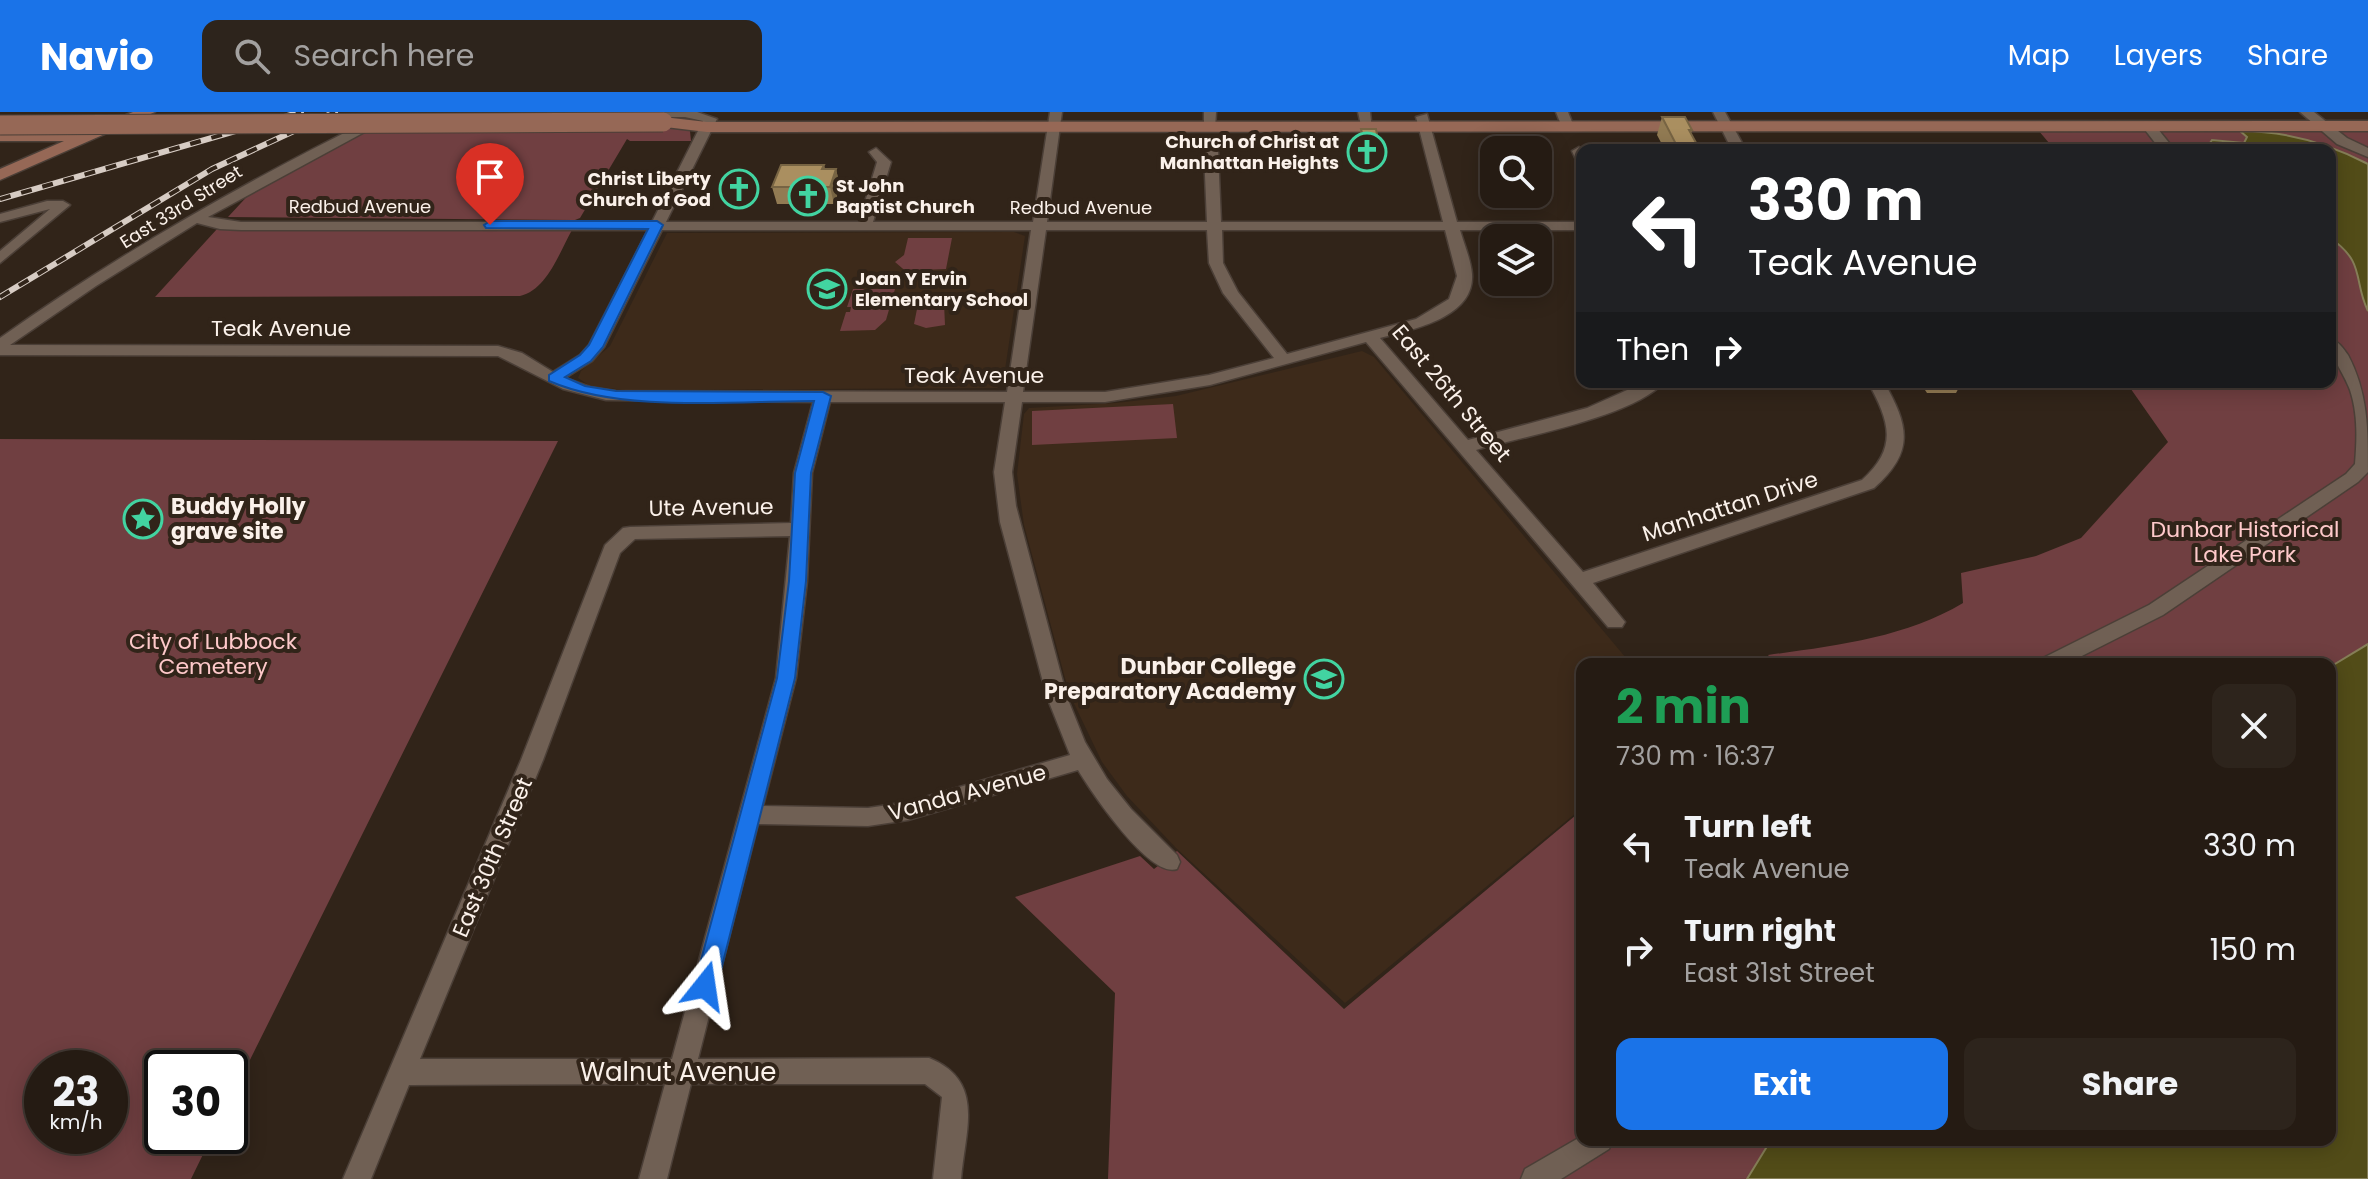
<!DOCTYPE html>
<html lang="en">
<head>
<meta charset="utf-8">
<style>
  :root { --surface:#251b13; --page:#2d241c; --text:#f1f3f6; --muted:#a3a1a0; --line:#423933; --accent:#1a73e8 }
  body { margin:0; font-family:Poppins,sans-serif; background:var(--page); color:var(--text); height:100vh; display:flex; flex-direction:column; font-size:30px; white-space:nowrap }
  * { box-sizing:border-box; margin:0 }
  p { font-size:26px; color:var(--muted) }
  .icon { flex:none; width:44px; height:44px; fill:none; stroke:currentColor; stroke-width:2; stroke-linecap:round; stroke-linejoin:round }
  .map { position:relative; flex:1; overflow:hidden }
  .panel { position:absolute; left:1576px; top:546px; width:760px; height:488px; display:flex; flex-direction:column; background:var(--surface); border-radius:16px; box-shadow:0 4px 20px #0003,0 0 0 2px var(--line) }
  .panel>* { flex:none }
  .guide { position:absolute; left:1576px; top:32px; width:760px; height:244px; border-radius:16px; box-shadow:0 4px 20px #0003,0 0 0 2px var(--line); background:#202124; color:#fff; overflow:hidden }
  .tools { position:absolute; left:1480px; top:24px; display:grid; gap:16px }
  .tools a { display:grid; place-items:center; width:72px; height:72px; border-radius:16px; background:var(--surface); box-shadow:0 4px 20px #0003,0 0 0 2px var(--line); font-size:40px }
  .speed { position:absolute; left:24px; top:938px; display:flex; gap:16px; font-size:40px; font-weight:700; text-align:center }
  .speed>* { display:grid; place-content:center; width:104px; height:104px; border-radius:50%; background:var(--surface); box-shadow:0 4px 20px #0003,0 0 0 2px var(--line); line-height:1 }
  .speed small { font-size:20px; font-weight:400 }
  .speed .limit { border:4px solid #111; border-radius:12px; background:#fff; color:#111 }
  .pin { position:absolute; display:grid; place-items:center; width:68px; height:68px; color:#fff; margin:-82px -34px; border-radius:50% 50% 50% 0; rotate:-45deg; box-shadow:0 0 8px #0007 }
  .pin .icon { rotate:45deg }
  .me { position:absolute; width:88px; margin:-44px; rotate:15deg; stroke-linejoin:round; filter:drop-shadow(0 0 6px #0008) }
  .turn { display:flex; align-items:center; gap:28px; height:168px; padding:0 40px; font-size:36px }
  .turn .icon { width:104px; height:104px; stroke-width:2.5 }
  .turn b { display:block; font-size:56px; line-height:68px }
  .then { display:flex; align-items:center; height:76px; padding:0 40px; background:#0003; gap:16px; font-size:30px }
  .round { display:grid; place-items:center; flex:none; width:84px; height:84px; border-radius:16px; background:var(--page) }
  .head { display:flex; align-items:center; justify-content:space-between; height:136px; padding:0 40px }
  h1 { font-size:48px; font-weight:700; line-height:60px; color:#1e9e55 }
  .primary-button { display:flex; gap:16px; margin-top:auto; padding:16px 40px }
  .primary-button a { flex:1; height:92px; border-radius:16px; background:var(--accent); color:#fff; font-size:32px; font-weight:700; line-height:92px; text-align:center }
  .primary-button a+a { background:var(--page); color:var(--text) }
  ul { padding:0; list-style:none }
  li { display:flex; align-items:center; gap:24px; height:104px; padding:0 40px }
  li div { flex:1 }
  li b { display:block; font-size:30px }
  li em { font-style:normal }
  header { display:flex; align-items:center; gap:48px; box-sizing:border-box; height:112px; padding:0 40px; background:var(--accent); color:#fff }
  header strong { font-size:38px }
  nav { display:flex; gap:44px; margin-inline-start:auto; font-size:28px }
  .search { width:560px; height:72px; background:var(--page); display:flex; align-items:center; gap:20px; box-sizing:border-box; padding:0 28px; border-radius:16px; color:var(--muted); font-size:30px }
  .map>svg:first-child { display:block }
  .built { fill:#3d2a1a }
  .green { fill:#703f41; fill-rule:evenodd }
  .water { fill:#524c18; stroke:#857e57; stroke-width:2 }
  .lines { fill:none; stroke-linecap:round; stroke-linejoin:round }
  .minor-casing { stroke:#4b3f37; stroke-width:3 }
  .major-casing { stroke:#4b3f37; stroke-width:3 }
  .minor { fill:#706054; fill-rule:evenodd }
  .major { fill:#966856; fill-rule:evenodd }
  .rail-casing { stroke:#d7ccc4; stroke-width:6 }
  .rail { stroke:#312419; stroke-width:4; stroke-dasharray:11; stroke-linecap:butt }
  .major-bridge-casing { stroke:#4b3f37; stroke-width:21; stroke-linecap:butt }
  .major-bridge { stroke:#966856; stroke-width:19 }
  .wall { fill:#927b53 }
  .shaded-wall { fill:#776443 }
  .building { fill:#aa8f60; stroke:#776443; stroke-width:2 }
  .route { fill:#1a73e8; stroke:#114b97; stroke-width:2 }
  .labels { text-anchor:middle; stroke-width:8; stroke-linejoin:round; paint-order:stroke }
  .far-poi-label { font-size:18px; font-weight:bold; fill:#fbf1ea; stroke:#312419; text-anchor:end }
  .far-street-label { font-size:18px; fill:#fbf1ea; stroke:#312419 }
  .street-label { font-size:22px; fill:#fbf1ea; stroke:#312419 }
  .poi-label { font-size:22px; font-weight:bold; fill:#fbf1ea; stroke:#312419; text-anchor:start }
  .park-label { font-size:22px; fill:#fec9ca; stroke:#312419 }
  .near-street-label { font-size:26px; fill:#fbf1ea; stroke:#312419 }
</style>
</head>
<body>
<header>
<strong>Navio</strong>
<div class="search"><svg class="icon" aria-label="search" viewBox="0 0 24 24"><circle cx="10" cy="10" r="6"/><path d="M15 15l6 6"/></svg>Search here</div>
<nav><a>Map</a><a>Layers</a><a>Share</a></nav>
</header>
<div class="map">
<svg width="2368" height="1067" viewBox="0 0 2368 1067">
  <rect width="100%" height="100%" fill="#312419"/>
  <!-- built -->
  <path class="built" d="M1014 120 1025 124 1003 271 997 276 625 278 590 274 578 266 581 259 610 234 667 121Z
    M1362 239 1374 245 1631 552H1582V696L1345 891 1176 736 1127 684 1102 650 1069 581 1024 413 1017 362 1024 302 1029 296 1116 291 1176 284Z"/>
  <!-- green -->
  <path class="green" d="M680 16 690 19 691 29H630L627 27 580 106 575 108 228 105 253 78 361 19Z
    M2368 17V1067H1108L1115 881 1015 785 1140 744 1154 757 1177 739 1344 897 1582 698V1028H2330V552H1776L1768 543C1833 534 1905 526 1963 491L1961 461 2036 444 2081 426 2168 330 2126 270H2330V38H2055L2038 18Z
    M217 117 228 118H572C559 141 547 178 520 184L155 185Z
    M908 126H952L946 157 921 158 909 162 895 150 904 143Z
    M853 177H895L886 208 875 218 840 219 846 200H850L851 195H847Z
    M944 191 945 213 926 216 914 212 918 192Z
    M1173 292 1177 326 1032 333V299Z
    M0 327 558 329 230 988V956H162V1024H212L191 1067H0ZM42 956H110V1024H42Z"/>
  <!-- water -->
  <path class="water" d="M2240 19C2285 19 2328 31 2368 52V199C2353 169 2366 150 2330 126V38H2213L2208 34 2212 28 2244 31 2247 25Z
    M2368 532V1067H1747L1771 1028H2330V555Z"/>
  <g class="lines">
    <defs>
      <path id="minor" d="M697 0 717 7 666 110H859L877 50 869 40 876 36 891 50 873 110H1033L1050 0H1062L1047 110H1207L1204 40 1211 36 1218 40 1221 110H1443L1416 5 1427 2 1457 110H1582V118H1460C1464 132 1471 148 1472 162 1475 206 1411 218 1380 226L1468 328 1587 296 1645 270H1664C1635 304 1522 325 1476 338L1583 460 1862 368C1899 335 1889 309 1868 270H1884C1909 314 1915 340 1874 376L1593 471 1625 510 1622 515H1608L1366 230 1210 273 1105 290H1022L1012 360 1016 394 1067 585 1085 630 1107 667 1131 697 1177 743 1180 750 1177 757C1150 767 1092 681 1078 658L908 708 868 714 758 712 698 947 929 946C986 969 965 1018 961 1067H933L942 985 925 972H691L667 1067H639L665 972 409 973 371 1067H343L521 648 605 433 623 416 630 415 791 411 794 361 813 290 606 288 563 277 498 244 0 243V226C118 142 243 71 372 7L383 10 208 105 241 110H652L703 9 685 5H636L630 1ZM197 111 220 117 241 118H648L589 233 580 243 553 260 522 241 498 234 10 233 96 174ZM662 118H1031L1007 280 616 279 590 275 565 266 592 249 604 235ZM1046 118H1207L1209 151 1223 181 1274 246 1209 263 1105 280H1023ZM1222 118H1445L1457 164 1449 187 1416 207 1287 242 1238 180 1223 151ZM830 290H1005L994 360 1000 410 1047 585 1070 643 908 690 868 696 763 694 796 566 807 469 812 361ZM790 424 776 566 672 947H420L543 648 620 441 635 427Z
        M1204 0H1216L1215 18 1204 15Z
        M1358 0H1370L1372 18H1362Z
        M1556 0H1568L1574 15 1573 18H1563Z
        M1713 0H1725L1746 38H1732Z
        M2300 0H2314L2347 26 2368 36V45L2337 32Z
        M2143 11H2153L2170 32V38H2156V32L2142 14Z
        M1579 35 1585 38H1582V51L1577 50 1572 39Z
        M47 89H63L70 93 0 151V139L50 97 0 110V102Z
        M2330 226C2338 229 2343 236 2348 243 2368 281 2368 317 2368 360L2358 370 2163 503 2066 552H2038L2041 547 2149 493 2346 362 2355 352C2357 327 2358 302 2350 278 2343 259 2330 246 2330 226Z
        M1582 1024V1028H1613L1609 1037 1561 1067H1521L1525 1057Z"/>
      <path id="major" d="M133 0H155L0 68V57L64 29H0V19L87 20Z
        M663 5 707 10 2368 9V19L707 20 657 14 655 10 657 6Z"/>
    </defs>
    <!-- minor casing -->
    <use href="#minor" class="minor-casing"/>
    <!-- major casing -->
    <use href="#major" class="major-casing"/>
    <!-- minor -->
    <use href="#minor" class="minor"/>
    <!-- major -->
    <use href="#major" class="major"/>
    <defs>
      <path id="rail" d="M0 87 301 0
        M0 185 212 57 335 0"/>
    </defs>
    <!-- rail casing -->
    <use href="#rail" class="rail-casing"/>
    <!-- rail -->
    <use href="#rail" class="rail"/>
    <defs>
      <path id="major-bridge" d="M0 13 663 10"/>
    </defs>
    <!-- major-bridge casing -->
    <use href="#major-bridge" class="major-bridge-casing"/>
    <!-- major-bridge -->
    <use href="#major-bridge" class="major-bridge"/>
  </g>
  <!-- wall -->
  <path class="wall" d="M1662 5 1692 18 1691 21 1700 38H1665L1657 23Z
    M1361 17 1380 40 1378 58H1365L1359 34Z
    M824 53 825 57H836L840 75 834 92H777L772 75Z
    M1913 270H1962L1956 281H1927L1923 275H1916Z"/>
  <!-- shaded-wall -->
  <path class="shaded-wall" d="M836 57 840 75 834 92 830 75Z"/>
  <!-- building -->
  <path class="building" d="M1662 5H1685L1692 18H1689L1700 38H1679Z
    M1361 17H1376L1380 40H1367Z
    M781 53H824L822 57H836L830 75H772Z"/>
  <!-- route -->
  <path class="route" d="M490 109H657L663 113 603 235 591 249 565 265 585 274 616 279 823 280 831 284 811 361 806 469 795 566 717 874 713 881 705 884 697 881 694 874 777 566 789 469 795 361 814 289C733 289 623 301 549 269V263L580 243 589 233 648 117 486 116 484 113Z"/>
  <!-- icons -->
  <defs>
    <symbol id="church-ring" viewBox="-11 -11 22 22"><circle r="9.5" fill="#312419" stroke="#42d4a1" stroke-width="1.5"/><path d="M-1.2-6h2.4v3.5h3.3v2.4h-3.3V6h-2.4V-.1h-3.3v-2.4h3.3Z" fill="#42d4a1"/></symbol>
    <symbol id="school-ring" viewBox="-11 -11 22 22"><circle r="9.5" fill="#312419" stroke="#42d4a1" stroke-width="1.5"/><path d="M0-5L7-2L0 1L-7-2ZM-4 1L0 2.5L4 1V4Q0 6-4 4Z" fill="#42d4a1"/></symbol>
    <symbol id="sight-ring" viewBox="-11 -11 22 22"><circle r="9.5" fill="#312419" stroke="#42d4a1" stroke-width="1.5"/><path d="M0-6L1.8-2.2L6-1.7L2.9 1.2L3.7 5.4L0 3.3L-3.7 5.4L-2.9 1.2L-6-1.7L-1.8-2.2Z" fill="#42d4a1"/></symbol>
  </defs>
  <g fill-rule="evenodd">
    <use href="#church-ring" x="1345" y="18" width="44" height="44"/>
    <use href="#church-ring" x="717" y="55" width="44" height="44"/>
    <use href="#church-ring" x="786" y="62" width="44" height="44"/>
    <use href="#school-ring" x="805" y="155" width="44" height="44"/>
    <use href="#sight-ring" x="121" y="385" width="44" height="44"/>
    <use href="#school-ring" x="1302" y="545" width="44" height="44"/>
  </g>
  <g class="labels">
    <!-- far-poi labels -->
    <g class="far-poi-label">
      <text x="1339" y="36">Church of Christ at<tspan x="1339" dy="21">Manhattan Heights</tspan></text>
      <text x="711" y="73">Christ Liberty<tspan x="711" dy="21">Church of God</tspan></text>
      <text x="836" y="80" text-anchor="start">St John<tspan x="836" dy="21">Baptist Church</tspan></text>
      <text x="855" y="173" text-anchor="start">Joan Y Ervin<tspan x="855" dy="21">Elementary School</tspan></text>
    </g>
    <!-- far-street labels -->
    <g class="far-street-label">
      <text transform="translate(181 95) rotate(-32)" y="6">East 33rd Street</text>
      <text x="360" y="101">Redbud Avenue</text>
      <text x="1081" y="102">Redbud Avenue</text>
    </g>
    <!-- street labels -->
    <g class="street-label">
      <text x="281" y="224">Teak Avenue</text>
      <text x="974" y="271">Teak Avenue</text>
      <text transform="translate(1452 281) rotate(50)" y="8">East 26th Street</text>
      <text transform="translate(1730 394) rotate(-18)" y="8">Manhattan Drive</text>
      <text transform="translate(711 395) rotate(-1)" y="8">Ute Avenue</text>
      <text transform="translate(967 680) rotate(-15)" y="8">Vanda Avenue</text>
      <text transform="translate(492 745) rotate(-67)" y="8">East 30th Street</text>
    </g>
    <!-- poi labels -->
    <g class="poi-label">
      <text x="171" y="402">Buddy Holly<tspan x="171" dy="25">grave site</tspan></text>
      <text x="1296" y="562" text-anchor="end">Dunbar College<tspan x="1296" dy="25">Preparatory Academy</tspan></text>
    </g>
    <!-- park labels -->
    <g class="park-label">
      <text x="2245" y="425">Dunbar Historical<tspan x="2245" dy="25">Lake Park</tspan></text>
      <text x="213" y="537">City of Lubbock<tspan x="213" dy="25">Cemetery</tspan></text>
    </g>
    <!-- near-street labels -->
    <g class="near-street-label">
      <text x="678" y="969">Walnut Avenue</text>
    </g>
  </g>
</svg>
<div class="tools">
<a><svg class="icon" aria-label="search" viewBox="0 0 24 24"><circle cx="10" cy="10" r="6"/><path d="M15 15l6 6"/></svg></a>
<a><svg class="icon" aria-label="layers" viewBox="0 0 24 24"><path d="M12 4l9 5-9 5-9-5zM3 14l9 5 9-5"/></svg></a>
</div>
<div class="speed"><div>23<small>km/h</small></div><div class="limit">30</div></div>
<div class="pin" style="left:490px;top:113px;background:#d93025"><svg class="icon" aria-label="arrive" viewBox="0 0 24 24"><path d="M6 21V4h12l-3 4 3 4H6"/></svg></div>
<svg class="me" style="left:705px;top:874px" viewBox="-20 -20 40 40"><path d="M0-17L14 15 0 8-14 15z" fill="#1a73e8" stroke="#fff" stroke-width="4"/></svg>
<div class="guide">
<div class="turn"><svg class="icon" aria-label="left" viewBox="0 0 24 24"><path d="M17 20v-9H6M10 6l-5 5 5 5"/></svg><div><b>330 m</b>Teak Avenue</div></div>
<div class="then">Then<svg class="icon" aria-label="right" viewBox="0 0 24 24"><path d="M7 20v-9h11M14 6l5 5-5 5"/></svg></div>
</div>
<section class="panel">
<div class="head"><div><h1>2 min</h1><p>730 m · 16:37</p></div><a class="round"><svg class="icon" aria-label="close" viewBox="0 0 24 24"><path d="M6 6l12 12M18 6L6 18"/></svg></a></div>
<ul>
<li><svg class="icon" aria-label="left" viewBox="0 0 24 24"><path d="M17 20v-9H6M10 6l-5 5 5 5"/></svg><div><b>Turn left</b><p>Teak Avenue</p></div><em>330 m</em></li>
<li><svg class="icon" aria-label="right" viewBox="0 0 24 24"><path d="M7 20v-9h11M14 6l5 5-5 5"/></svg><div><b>Turn right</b><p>East 31st Street</p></div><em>150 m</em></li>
</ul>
<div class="primary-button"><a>Exit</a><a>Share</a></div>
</section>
</div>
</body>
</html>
